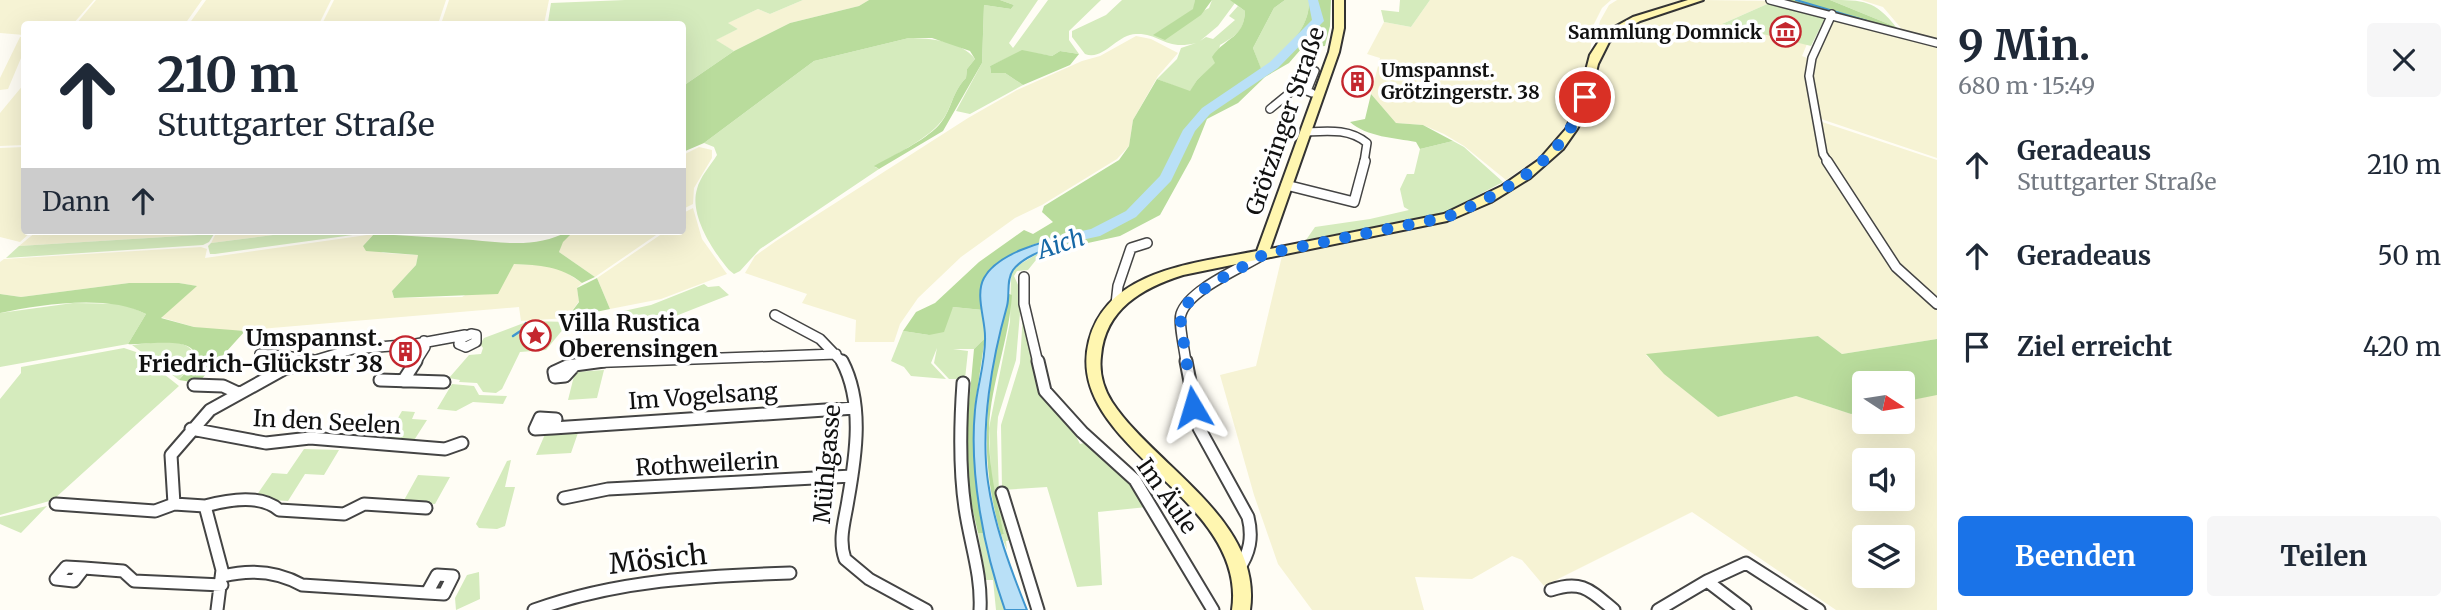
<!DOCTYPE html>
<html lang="de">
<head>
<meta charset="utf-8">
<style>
  :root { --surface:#fff; --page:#f6f6f7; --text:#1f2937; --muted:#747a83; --accent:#1a73e8 }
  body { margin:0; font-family:Merriweather,serif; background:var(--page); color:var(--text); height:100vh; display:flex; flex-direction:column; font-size:26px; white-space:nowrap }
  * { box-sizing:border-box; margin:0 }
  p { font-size:23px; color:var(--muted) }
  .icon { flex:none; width:38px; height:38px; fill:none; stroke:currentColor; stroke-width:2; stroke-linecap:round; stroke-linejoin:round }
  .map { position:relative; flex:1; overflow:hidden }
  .drawer { display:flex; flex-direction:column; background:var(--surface); width:525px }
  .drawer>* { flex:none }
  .guide { position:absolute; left:21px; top:21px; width:665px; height:214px; border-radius:7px; box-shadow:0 7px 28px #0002; background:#fff; color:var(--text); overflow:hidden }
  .needle { width:46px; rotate:102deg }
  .tools { position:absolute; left:1852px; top:371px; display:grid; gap:14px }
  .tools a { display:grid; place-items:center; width:63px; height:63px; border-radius:7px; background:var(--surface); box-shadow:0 7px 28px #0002; font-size:35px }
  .pin { position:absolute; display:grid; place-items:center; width:60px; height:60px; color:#fff; margin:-30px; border:4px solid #fff; border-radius:50%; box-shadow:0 2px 7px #0007 }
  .me { position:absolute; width:77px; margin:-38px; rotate:353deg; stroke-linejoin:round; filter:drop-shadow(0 0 5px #0008) }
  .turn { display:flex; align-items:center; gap:24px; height:147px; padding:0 21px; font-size:32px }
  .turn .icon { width:91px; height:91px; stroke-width:2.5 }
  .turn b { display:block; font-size:49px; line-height:60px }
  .then { display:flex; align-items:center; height:66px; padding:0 21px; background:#0003; gap:14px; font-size:26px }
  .round { display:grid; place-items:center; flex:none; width:74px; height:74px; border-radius:7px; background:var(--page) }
  .head { display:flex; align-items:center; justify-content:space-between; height:119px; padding:0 21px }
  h1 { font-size:42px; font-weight:700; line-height:52px }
  .action { display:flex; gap:14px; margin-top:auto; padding:14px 21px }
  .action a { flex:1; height:80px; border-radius:7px; background:var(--accent); color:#fff; font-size:28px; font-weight:700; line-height:80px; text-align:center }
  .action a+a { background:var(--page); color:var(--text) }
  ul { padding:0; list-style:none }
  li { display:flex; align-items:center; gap:21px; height:91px; padding:0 21px }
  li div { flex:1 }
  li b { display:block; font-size:26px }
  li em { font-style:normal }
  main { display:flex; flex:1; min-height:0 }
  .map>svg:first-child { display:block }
  .farmland { fill:#f6f3d4; fill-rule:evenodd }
  .green { fill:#d5ebbd }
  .forest { fill:#b9dc9c }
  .water { fill:#b9e0f7; stroke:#3f96cf; stroke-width:2 }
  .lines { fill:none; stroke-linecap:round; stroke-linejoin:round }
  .stream-far1 { stroke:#3f96cf; stroke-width:2 }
  .stream { stroke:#3f96cf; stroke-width:2.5 }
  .river { fill:#b9e0f7; fill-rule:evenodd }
  .street-far2-casing { stroke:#444; stroke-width:10 }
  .street-far1-casing { stroke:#444; stroke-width:12 }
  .street-casing { stroke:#444; stroke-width:15 }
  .secondary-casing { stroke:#333; stroke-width:4 }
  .street-far2 { stroke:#fff; stroke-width:7 }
  .street-far1 { stroke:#fff; stroke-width:9 }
  .street { stroke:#fff; stroke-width:11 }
  .secondary { fill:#fff6b0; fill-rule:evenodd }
  .route { stroke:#1a73e8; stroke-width:12; stroke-dasharray:0 21.6 }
  .labels { text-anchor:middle; stroke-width:7; stroke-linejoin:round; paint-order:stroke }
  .far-poi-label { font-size:19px; font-weight:bold; fill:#111; stroke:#fff; text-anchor:end }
  .street-label { font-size:23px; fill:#111; stroke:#fff }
  .poi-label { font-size:23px; font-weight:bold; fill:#111; stroke:#fff; text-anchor:start }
  .water-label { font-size:24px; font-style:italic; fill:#1768a6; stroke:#fff }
  .near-street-label { font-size:28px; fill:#111; stroke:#fff }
</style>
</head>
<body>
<main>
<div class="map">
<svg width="1937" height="610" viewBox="0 0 1937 610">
  <rect width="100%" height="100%" fill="#fffdf5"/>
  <!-- farmland -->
  <path class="farmland" d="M0 0H94L73 24H24V35L0 33Z
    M96 0H202L185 24H76Z
    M206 0H331L319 24H189Z
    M334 0H446L438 24H322Z
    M449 0H549L544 24H441Z
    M803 0H869L859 6 790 23 734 51 715 40 738 29 727 23 758 9 770 14Z
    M1430 0H1611L1602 8 1594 24 1589 59 1573 111 1558 137 1541 156 1506 180 1464 146 1444 134 1423 125 1396 123 1371 94 1380 58 1367 54 1384 22 1411 27Z
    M1617 0H1687L1642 13 1618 24 1595 43 1600 21 1609 5Z
    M1702 0 1774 1 1724 23 1807 44 1802 56 1810 59 1805 73 1820 154 1895 268 1937 305V339L1842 354 1818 336 1646 355 1665 374 1718 417 1796 396 1851 414 1864 411V422H1902V402L1937 394V610H1836L1692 512 1544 586 1522 560 1512 556 1472 579 1415 577 1424 610H1312L1278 564 1254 495 1220 375 1256 366 1282 256 1452 219 1527 177 1556 156 1573 132 1597 56 1605 43 1622 28 1641 18ZM1864 460H1902V499H1864ZM1864 537H1902V576H1864Z
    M1861 0H1937V43L1906 34 1883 7Z
    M1834 15 1937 44V158L1821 119 1811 74Z
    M1136 36 1151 39 1178 53 1158 76 1133 120 1129 146 1117 159 1042 205 1015 218 961 257 918 298 900 324 894 342H855L856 320 802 303 807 294 745 273 755 256 776 241 968 118 1017 90 1082 61 1100 56Z
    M20 37H24V51L8 89 0 90V78Z
    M24 84V145L0 146V113Z
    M1822 122 1937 160V302L1896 265 1827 157Z
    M24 147V231H32L20 242 0 237V148Z
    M699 147 712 150V158L694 188 693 204 683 209V155Z
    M693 208 702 239 727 274 661 299 610 309 597 278 666 231H682L683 213Z
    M37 231H215L214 234 19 246Z
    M217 231H303L211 243Z
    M574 231H662L595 277 559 252 562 242Z
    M374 234 363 246 384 253 418 255 416 265 392 291 394 298 462 297 514 264 546 265 564 271 582 283 577 288 579 301 567 318 521 321 519 307 225 332 194 327 160 317 196 286 179 283H129L21 297 0 294V262L4 259 201 247 207 249 205 258Z"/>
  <!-- green -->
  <path class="green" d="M625 0H803L770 14 758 9 728 23 738 29 716 40 734 51 683 86 682 24 548 22 551 3Z
    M1000 0H1038L1009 43 1013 48 1048 0H1101L1069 31V40L1079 54 1060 51 1052 56 1022 51 990 66 991 73H1005L1023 85 970 114 956 111 982 63 984 5 1011 9 1014 5Z
    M1122 0H1195L1194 9 1154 35 1209 8 1212 0H1232L1235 3 1218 26 1200 41 1206 37 1213 39 1235 20 1229 16 1238 6 1245 11C1244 31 1237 35 1220 45L1216 63 1197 80 1190 92 1157 79 1177 59 1181 48 1196 43C1165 51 1160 33 1136 34 1117 34 1104 61 1085 54L1072 37V31L1106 15Z
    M1285 0H1309C1310 31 1283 52 1262 72L1253 48 1274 8Z
    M1400 0H1430L1411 27 1384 22 1381 10 1399 12Z
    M1830 0C1863 0 1875 0 1896 27Z
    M1774 1 1827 14 1811 46 1722 24Z
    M909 38C930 38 962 41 975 59L967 69 966 78C951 93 952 111 939 124 925 140 894 155 875 167L879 169 760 249 740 271 734 274 729 270C713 251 689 215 697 189 700 177 710 166 717 155L714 147 704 143 814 61Z
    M1453 141 1464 147 1503 182 1444 213 1306 240 1315 227 1370 219 1409 210 1404 207 1400 189 1407 174H1414L1420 149Z
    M303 231H360V234L215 254H210L208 246 211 243Z
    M214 234 209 242 203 245 6 258 19 246Z
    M1044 250 1028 270 1017 271 1014 276 1019 287 1021 301 1016 360 998 417 997 432 999 494 1011 540 1006 541 1007 550 1001 535 1004 534 991 479 989 428 1010 322 1011 274 1015 267Z
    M704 284 708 287 719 286 729 295 630 334 619 312 651 305Z
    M73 303 124 304 146 314 128 344 0 367V313Z
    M953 307 983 310 985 338 974 349H953L968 351 965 379H949L934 363 937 348 931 363 946 379 911 376 904 367 891 361 903 331 929 335Z
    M1023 312C1029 337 1032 381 1047 401 1058 418 1071 424 1080 444L1088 442 1130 478 1147 507 1098 512 1102 585 1077 587 1047 487 1002 490 1001 425 1020 363Z
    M529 321 569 322 546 350 520 352 502 389 496 393 483 392 477 383 459 382 460 380 449 378 469 355 481 354 483 348 480 344 484 338Z
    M169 341C204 347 196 359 179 380L132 345Z
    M124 348 136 352 179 386 53 500 0 515V399L21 373V367Z
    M604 370 597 398 568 400 575 372Z
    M452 384 474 386 479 395 507 396 503 404 473 402 456 411 437 409Z
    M402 411 415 412 412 419 427 420 411 445 383 444Z
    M579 430 571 453 536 455 546 432Z
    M304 449 339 450 324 475 305 474 288 501 254 499 272 473 287 474Z
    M511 460 505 487H515L505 526 497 529 479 528 476 524 507 461Z
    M418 475 450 477 435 504 403 502Z
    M47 506 21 533 0 524V517Z
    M978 533H985L1005 610H996L993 580H986Z
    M479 572 480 599 456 610 455 598 467 575Z"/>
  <!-- forest -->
  <path class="forest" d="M869 0H1000L1014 5 1011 9 984 5 982 63 943 131 879 169 874 166C895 154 923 142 939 125 952 111 951 93 966 78L967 69 975 59 970 51 932 38H909L814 61 704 143 683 152V86L734 51 790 23 859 6Z
    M1195 0H1212L1201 15 1165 40 1153 35 1193 9Z
    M1230 0H1285L1274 8 1253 48 1262 71C1283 51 1310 31 1309 0H1331L1330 26 1325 46 1302 48 1289 63 1265 77 1238 103 1207 119 1191 159 1160 215 1120 236 1042 253 1069 240C1044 232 990 262 981 288 979 294 982 303 983 310L953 307 944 332 929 335 903 331 916 312 935 303 979 262 1024 230 1033 234 1053 222 1042 212 1044 206 1119 160 1129 146 1133 120 1157 79 1190 91 1197 80 1215 63 1212 57C1226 36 1244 39 1245 11Z
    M1769 0H1830L1896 27 1903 34Z
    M1022 50 1052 56 1060 51 1079 54 1070 65 1023 85 1005 73H991L990 66Z
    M1371 94 1396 123 1423 125 1453 141 1420 149 1416 142C1395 138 1367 137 1350 122L1365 119Z
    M569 231H574L563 242 559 252 595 277 582 283C561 266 539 265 514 264L498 294 394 298 392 291 416 265 418 255 366 251 363 246 374 234C407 236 440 237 473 240 507 243 537 248 569 231Z
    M597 278 610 309 567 318 579 302 577 288Z
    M129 283H179L197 286 161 318 194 327 245 331 198 383 179 380C183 375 190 369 193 363 207 333 139 346 128 344L146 314C110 294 40 304 0 313V294L21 297Z
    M1009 294 1012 295C1009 340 991 383 989 428 988 464 996 499 1004 534L1001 535C980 462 985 409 998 336 1001 322 1007 308 1009 294Z
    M1818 336 1842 354 1937 339V395L1902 402V383H1864V411L1851 414 1796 396 1718 417 1664 374 1646 354Z
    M985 338 974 412 979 500 985 533H978L971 502 965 447 974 349Z"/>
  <!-- water -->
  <path class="water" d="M1068 238 1070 240C1053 247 1024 255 1013 270 1006 280 1010 295 1007 306 992 359 980 427 988 482 994 525 1011 570 1027 610H1005C984 551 969 473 975 410 977 386 986 361 985 336 985 319 975 294 984 278 997 254 1043 240 1068 238Z"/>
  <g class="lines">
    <!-- stream-far1 -->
    <path class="stream-far1" d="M1796 0 1867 21"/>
    <!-- stream -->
    <path class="stream" d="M513 336 522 330 526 323"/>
    <!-- river -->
    <path class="river" d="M1308 0H1318L1324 21 1322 23 1278 68 1210 114 1195 131 1171 181 1136 217 1100 236 1049 247 1044 245 1042 242 1044 239 1091 229 1126 211 1160 176 1183 130 1202 108 1270 62 1312 20Z"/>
    <defs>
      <path id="street-far2" d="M1770 0 1937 43
        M1312 93 1307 91 1315 71
        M1270 109 1292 91H1307
        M1305 132C1327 131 1349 128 1367 143L1364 162
        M1828 162 1823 154 1809 76 1812 58 1832 14"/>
      <path id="street-far1" d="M1827 161 1896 267 1937 304
        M1286 185 1354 202 1365 161
        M1024 277V304L1038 363
        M1116 304 1118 286 1131 248 1147 243
        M775 315 820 339 843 363
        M471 334 476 335V342L466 347 459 344 460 339Z
        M260 354 292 357 299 363
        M306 363 353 349 416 344 465 335
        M415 363 425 347 424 341
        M583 363 836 354
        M1186 363C1185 351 1178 323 1181 314 1189 289 1242 268 1264 254"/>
      <path id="street" d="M297 361 299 363
        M842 361C864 403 856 455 848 500 845 520 838 539 845 559L869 579 926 610
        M1038 361 1045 391 1082 432 1135 480 1213 610
        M1186 361 1199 428 1248 517C1253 537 1250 553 1238 570
        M575 365 565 376 555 377 554 372 567 366 604 361
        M380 380 444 382
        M403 381 416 361
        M963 383C960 425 959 467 965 508 970 543 982 575 980 610
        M194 385 223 386 238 393
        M540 418 556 419 553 428 535 429Z
        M553 428 855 408
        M191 429 266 443 310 438 445 449 462 443
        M1002 493 1038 610
        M564 498 608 489 852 476
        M56 504 155 511 174 504
        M205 506C227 500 261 494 279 510L344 514 364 504 426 508
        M66 567 84 568 74 581 56 579Z
        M84 568 123 571 134 581 222 585
        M437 575 453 576 444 594 427 593Z
        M223 576C251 569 277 571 302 585L427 593
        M1707 581 1746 563 1819 610
        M1551 590C1582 579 1591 591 1614 610
        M217 610 222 570 205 506 174 504 171 455 210 410 284 369 312 361
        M534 610C617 580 702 576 790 573
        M1658 610 1707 581 1745 610"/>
      <path id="secondary" d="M1334 0H1344V28L1339 52 1270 249 1444 214 1502 186 1539 160 1566 129 1578 101 1590 55 1601 38 1611 29 1633 17 1688 0H1703L1640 21 1618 33 1609 42 1598 64 1587 110 1577 129 1563 149 1530 178 1491 202 1447 221 1183 275C1142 288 1105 309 1101 356 1099 372 1103 388 1112 402 1154 466 1263 520 1250 610H1232C1249 497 1062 446 1089 341 1107 269 1197 263 1257 251L1329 52 1334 28Z"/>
    </defs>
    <!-- street-far2 casing -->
    <use href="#street-far2" class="street-far2-casing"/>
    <!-- street-far1 casing -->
    <use href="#street-far1" class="street-far1-casing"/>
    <!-- street casing -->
    <use href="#street" class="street-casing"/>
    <!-- secondary casing -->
    <use href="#secondary" class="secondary-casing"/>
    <!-- street-far2 -->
    <use href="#street-far2" class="street-far2"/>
    <!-- street-far1 -->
    <use href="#street-far1" class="street-far1"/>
    <!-- street -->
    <use href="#street" class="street"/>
    <!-- secondary -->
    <use href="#secondary" class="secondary"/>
  </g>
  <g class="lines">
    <!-- route -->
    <path class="route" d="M1193 407 1180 316C1190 288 1239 272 1264 254L1447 217C1504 193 1565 160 1585 97"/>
  </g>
  <!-- icons -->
  <defs>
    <symbol id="museum-ring" viewBox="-11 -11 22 22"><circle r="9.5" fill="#fff" stroke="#c4262e" stroke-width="1.5"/><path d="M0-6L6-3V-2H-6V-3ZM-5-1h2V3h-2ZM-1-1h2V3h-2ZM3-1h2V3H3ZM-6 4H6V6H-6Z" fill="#c4262e"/></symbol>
    <symbol id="building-ring" viewBox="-11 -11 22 22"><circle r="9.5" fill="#fff" stroke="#c4262e" stroke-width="1.5"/><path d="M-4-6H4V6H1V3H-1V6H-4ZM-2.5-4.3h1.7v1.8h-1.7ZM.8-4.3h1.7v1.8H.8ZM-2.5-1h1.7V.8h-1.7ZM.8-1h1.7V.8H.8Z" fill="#c4262e"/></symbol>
    <symbol id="sight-ring" viewBox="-11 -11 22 22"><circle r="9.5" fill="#fff" stroke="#c4262e" stroke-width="1.5"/><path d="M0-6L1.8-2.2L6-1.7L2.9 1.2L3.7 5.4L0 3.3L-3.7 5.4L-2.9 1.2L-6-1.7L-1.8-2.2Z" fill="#c4262e"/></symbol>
  </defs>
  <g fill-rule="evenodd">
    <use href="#museum-ring" x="1768" y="14" width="35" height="35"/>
    <use href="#building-ring" x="1340" y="64" width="35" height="35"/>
    <use href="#sight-ring" x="518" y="318" width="35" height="35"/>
    <use href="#building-ring" x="388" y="334" width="35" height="35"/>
  </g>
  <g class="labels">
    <!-- far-poi labels -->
    <g class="far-poi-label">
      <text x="1762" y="39">Sammlung Domnick</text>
      <text x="1381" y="77" text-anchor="start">Umspannst.<tspan x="1381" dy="22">Grötzingerstr. 38</tspan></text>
    </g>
    <!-- street labels -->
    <g class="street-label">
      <text transform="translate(1285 121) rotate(-71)" y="8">Grötzinger Straße</text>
      <text transform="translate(703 396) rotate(-4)" y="8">Im Vogelsang</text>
      <text transform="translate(327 422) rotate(3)" y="8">In den Seelen</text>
      <text transform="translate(707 464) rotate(-3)" y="8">Rothweilerin</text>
      <text transform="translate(827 464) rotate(-85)" y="8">Mühlgasse</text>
      <text transform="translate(1167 496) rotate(55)" y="8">Im Äule</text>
    </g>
    <!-- poi labels -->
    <g class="poi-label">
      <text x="559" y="331">Villa Rustica<tspan x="559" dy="26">Oberensingen</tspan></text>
      <text x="383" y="346" text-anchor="end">Umspannst.<tspan x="383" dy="26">Friedrich-Glückstr 38</tspan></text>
    </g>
    <!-- water labels -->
    <g class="water-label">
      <text transform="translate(1061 244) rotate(-18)" y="8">Aich</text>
    </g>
    <!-- near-street labels -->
    <g class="near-street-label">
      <text transform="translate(658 559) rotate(-6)" y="10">Mösich</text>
    </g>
  </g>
</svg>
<div class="tools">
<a><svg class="needle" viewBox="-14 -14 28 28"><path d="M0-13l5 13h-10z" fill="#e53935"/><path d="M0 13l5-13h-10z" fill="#747a83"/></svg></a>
<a><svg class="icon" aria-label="sound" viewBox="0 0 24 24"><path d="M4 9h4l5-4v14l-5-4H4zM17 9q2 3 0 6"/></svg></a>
<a><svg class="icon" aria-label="layers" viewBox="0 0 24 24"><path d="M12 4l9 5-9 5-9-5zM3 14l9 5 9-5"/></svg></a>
</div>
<div class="pin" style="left:1585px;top:97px;background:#d93025"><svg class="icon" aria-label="arrive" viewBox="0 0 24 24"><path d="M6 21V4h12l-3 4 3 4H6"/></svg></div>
<svg class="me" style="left:1193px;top:407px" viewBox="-20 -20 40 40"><path d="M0-17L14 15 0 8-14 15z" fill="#1a73e8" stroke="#fff" stroke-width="4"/></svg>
<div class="guide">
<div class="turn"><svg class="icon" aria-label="ahead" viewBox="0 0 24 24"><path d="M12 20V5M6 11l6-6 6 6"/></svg><div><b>210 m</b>Stuttgarter Straße</div></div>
<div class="then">Dann<svg class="icon" aria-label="ahead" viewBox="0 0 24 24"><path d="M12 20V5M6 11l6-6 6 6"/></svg></div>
</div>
</div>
<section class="drawer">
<div class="head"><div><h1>9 Min.</h1><p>680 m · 15:49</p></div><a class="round"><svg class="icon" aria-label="close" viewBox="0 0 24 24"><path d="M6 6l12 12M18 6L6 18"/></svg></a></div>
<ul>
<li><svg class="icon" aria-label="ahead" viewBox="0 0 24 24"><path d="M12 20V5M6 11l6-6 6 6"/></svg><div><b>Geradeaus</b><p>Stuttgarter Straße</p></div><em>210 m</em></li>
<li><svg class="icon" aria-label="ahead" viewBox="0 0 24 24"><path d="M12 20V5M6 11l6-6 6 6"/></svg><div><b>Geradeaus</b></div><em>50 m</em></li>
<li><svg class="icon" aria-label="arrive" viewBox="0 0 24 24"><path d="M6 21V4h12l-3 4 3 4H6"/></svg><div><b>Ziel erreicht</b></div><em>420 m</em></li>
</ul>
<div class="action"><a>Beenden</a><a>Teilen</a></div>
</section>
</main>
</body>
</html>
